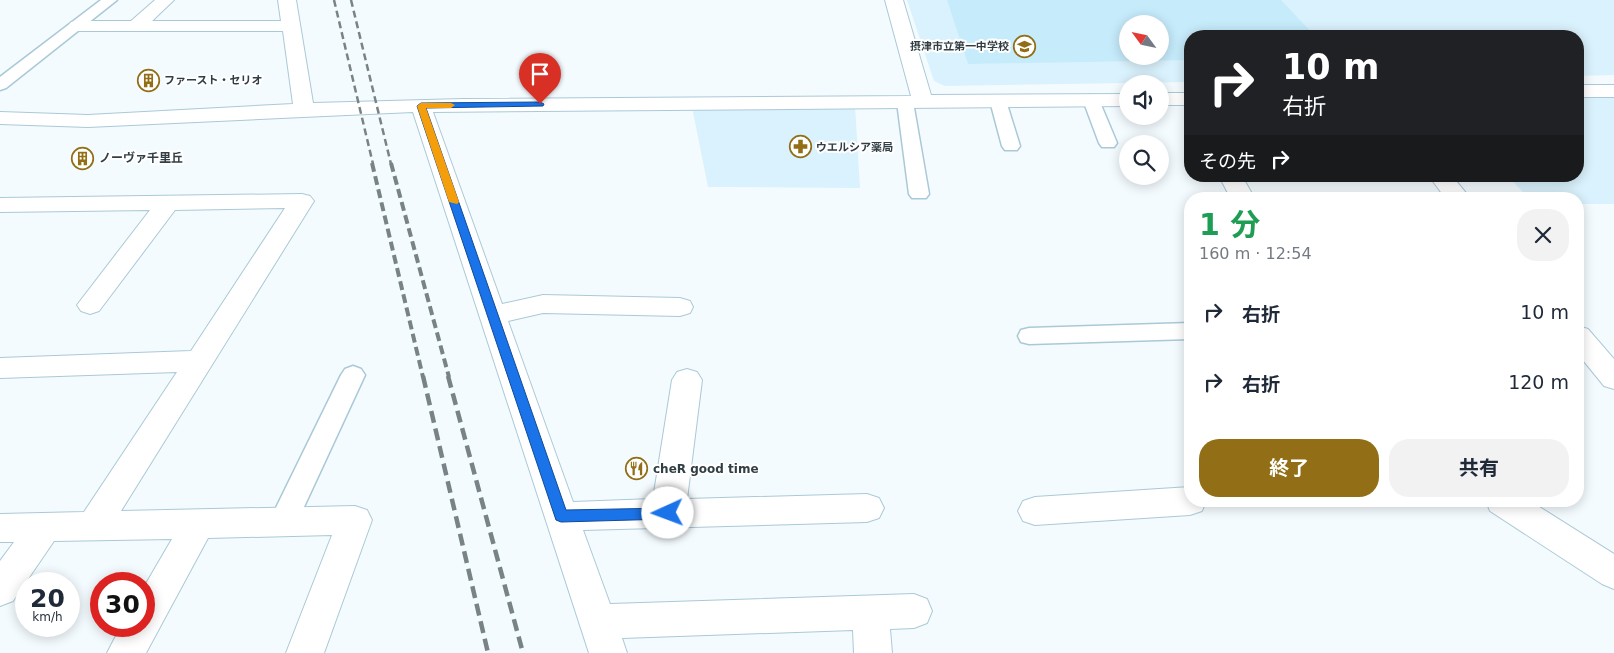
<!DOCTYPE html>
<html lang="ja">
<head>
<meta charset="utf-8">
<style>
  :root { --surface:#fff; --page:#f2f2f3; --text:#1f2937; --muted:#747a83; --accent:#926f16 }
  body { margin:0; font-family:"DejaVu Sans","Noto Sans JP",sans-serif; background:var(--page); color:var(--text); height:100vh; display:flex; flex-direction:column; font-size:19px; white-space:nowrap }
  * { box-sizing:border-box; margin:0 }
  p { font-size:16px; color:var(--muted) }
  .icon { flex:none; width:28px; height:28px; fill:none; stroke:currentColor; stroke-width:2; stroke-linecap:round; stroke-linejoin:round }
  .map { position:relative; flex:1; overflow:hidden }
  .sheet { position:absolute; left:1184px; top:192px; width:400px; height:315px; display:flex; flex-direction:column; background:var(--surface); border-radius:20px; box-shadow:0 2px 12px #0003 }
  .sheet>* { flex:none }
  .top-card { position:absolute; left:1184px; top:30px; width:400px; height:152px; border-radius:20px; box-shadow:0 2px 12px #0003; background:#202124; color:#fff; overflow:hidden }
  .needle { width:32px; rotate:303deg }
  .tools { position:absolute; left:1119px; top:15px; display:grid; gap:10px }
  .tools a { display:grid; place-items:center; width:50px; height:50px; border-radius:50%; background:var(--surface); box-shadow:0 2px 12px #0003; font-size:25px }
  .speed { position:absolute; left:15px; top:572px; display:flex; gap:10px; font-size:25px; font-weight:700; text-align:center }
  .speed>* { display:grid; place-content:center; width:65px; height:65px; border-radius:50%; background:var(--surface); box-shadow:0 2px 12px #0003; line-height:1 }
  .speed small { font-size:12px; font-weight:400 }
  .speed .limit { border:8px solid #d22; background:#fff; color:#111 }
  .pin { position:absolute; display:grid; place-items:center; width:42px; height:42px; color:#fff; margin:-51px -21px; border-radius:50% 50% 50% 0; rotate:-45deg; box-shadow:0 0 5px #0007 }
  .pin .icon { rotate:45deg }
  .me { position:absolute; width:55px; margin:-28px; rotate:268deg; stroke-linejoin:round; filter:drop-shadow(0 0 4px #0008) }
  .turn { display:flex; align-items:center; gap:18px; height:105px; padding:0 15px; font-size:22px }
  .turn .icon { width:65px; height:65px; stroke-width:2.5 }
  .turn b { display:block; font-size:35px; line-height:42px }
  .then { display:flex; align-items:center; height:48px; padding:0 15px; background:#0003; gap:10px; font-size:19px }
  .round { display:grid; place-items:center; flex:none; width:52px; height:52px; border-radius:20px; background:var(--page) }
  .summary { display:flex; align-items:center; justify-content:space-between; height:85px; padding:0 15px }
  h1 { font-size:30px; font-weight:700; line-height:38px; color:#1e9e55 }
  .primary-button { display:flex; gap:10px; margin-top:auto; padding:10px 15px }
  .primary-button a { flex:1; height:58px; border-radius:20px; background:var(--accent); color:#fff; font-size:20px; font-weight:700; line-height:58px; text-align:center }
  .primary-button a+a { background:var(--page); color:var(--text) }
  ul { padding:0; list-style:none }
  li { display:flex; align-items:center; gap:15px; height:70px; padding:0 15px }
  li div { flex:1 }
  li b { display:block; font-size:19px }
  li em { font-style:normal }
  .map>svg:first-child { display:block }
  .built { fill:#daf2fd; fill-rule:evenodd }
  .green { fill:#c6ebfb; fill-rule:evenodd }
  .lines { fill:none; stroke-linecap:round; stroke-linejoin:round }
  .service-casing { stroke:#aac9d7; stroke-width:3 }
  .minor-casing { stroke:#aac9d7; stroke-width:2 }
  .service { fill:#fff; fill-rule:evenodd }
  .minor { fill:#fff; fill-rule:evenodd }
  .rail-far2 { stroke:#788388; stroke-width:2.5; stroke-dasharray:7 4; stroke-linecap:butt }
  .rail-far1 { stroke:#788388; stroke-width:4; stroke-dasharray:9 4.5; stroke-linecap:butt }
  .rail { stroke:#788388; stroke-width:4.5; stroke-dasharray:12 6; stroke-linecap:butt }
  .route { fill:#1a73e8; stroke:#114b97 }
  .slow { fill:#f59e0b }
  .labels { text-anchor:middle; stroke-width:4; stroke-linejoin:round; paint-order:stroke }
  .far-poi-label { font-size:11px; font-weight:bold; fill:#313e44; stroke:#fff; text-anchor:start }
  .poi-label { font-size:12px; font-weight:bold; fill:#313e44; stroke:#fff; text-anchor:start }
</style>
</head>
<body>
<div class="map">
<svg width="1614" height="653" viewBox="0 0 1614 653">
  <rect width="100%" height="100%" fill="#f4fbfe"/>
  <!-- built -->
  <path class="built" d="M907 0H1614V75L1578 76V36H1190V82L945 86 934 81ZM1128 24H1160V56H1128Z
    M1614 97V204H1578V199H1529L1508 176H1578V98Z
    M855 106 860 188 708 187 692 107Z"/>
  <!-- green -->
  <path class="green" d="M947 0H1281L1315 36H1190V60L968 64ZM1128 24H1160V56H1128Z"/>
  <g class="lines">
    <defs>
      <path id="service" d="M101 0H117L6 88 0 90V77Z
        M1091 95 1097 96 1099 100 1117 143 1114 147H1102L1099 143 1083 100 1085 96Z
        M998 96 1004 97 1006 101 1020 146 1017 150H1005L1002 146 990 101 992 97Z
        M905 97 911 98 913 102 929 194 926 198H912L909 194 897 102 899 98Z
        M1190 323V339L1029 344 1021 342 1018 336 1021 330 1029 328Z
        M353 366 361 369 365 375 297 522 293 530 283 534 273 530 269 522 341 375 345 369Z"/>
      <path id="minor" d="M155 0H174L152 21H281L278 0H296L313 103 463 99 911 96 885 0H903L931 95 1128 94V106L433 112 502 304 543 295 680 298 690 301 693 307 690 313 680 316 543 313 508 321 573 502 653 499 672 380 677 372 687 369 697 372 702 380 687 499 867 494 879 498 884 508 879 518 867 522 583 530 610 604 914 594 927 599 932 611 927 623 914 628 890 629 892 653H854L853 630 622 638 627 653H589L413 112 88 127 0 124V112L88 115 293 104 283 31H77L71 30 68 26 71 22 77 21H131Z
        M1578 85H1614V97H1578Z
        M1160 93H1190V105H1160Z
        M1219 176H1242L1255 199H1231Z
        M1429 176H1452L1471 199H1446Z
        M302 194 310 196 314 201 121 511 355 506 367 510 372 520 324 653H286L332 535 208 538 146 653H107L121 626H144V587L172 539 54 541 13 601 0 606V561L14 542H0V514L84 512 177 372 0 378V358L191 351 285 208 175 210 99 311 90 314 81 311 77 305 150 210 0 212V198Z
        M1578 326 1588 329 1614 359V389L1604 386 1578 354Z
        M1190 487V501H1206L1202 511 1190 515 1035 525 1023 521 1018 511 1023 501 1035 497Z
        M1486 501H1530L1614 554V589L1602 584 1490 511Z"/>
    </defs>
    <!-- service casing -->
    <use href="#service" class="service-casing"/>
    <!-- minor casing -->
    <use href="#minor" class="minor-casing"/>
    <!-- service -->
    <use href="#service" class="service"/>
    <!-- minor -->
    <use href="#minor" class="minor"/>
    <!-- rail-far2 -->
    <path class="rail-far2" d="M334 0 373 164
      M351 0 391 164"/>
    <!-- rail-far1 -->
    <path class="rail-far1" d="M372 163 423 377
      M391 163 449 377"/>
    <!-- rail -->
    <path class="rail" d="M423 376 488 653
      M448 376 523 653"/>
  </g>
  <!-- route -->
  <path class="route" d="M540 102 544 104 543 106 426 108 566 510 668 508 673 509 675 513 673 518 668 519 561 522 556 520 417 106 421 103Z"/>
  <!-- slow -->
  <path class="slow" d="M421 103H451L455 105 451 108H426L459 202 457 204 449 202 417 106Z"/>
  <!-- icons -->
  <defs>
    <symbol id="school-ring" viewBox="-11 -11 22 22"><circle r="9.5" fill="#fff" stroke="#926f16" stroke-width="1.5"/><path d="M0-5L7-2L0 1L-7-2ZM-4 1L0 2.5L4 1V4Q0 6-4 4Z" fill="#926f16"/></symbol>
    <symbol id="building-ring" viewBox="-11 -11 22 22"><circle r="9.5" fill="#fff" stroke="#926f16" stroke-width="1.5"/><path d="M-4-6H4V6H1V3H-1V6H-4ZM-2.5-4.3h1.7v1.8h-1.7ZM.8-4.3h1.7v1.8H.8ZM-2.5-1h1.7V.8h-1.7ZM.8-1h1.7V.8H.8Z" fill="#926f16"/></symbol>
    <symbol id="pharmacy-ring" viewBox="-11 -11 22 22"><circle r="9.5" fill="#fff" stroke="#926f16" stroke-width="1.5"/><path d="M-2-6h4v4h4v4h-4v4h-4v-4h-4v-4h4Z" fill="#926f16"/></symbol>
    <symbol id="restaurant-ring" viewBox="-11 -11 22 22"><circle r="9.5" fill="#fff" stroke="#926f16" stroke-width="1.5"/><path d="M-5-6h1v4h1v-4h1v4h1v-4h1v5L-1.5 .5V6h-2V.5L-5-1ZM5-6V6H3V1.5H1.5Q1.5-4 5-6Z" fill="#926f16"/></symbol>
  </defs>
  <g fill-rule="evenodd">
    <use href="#school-ring" x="1012" y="34" width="25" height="25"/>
    <use href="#building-ring" x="136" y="68" width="25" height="25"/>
    <use href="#pharmacy-ring" x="788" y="134" width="25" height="25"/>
    <use href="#building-ring" x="70" y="146" width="25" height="25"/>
    <use href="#restaurant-ring" x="624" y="456" width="25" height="25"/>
  </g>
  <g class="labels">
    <!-- far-poi labels -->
    <g class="far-poi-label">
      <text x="1009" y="50" text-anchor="end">摂津市立第一中学校</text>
      <text x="164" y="84">ファースト・セリオ</text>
      <text x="816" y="151">ウエルシア薬局</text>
    </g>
    <!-- poi labels -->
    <g class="poi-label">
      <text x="99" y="162">ノーヴァ千里丘</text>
      <text x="653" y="473">cheR good time</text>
    </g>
  </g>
</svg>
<div class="tools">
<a><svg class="needle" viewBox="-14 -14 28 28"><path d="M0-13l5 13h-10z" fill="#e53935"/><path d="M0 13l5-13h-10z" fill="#747a83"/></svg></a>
<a><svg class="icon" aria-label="sound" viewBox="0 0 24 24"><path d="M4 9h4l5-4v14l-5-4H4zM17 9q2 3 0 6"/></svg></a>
<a><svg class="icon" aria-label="search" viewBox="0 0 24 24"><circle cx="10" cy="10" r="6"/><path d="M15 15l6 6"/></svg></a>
</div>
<div class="speed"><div>20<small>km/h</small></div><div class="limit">30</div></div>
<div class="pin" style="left:540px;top:104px;background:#d93025"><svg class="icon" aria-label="arrive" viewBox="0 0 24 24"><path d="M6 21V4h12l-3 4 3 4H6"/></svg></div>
<svg class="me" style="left:668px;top:513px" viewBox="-20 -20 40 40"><circle r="19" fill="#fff"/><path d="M0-13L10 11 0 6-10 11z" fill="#1a73e8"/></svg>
<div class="top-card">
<div class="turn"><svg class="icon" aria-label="right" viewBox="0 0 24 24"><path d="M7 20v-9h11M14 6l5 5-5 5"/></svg><div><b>10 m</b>右折</div></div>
<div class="then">その先<svg class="icon" aria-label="right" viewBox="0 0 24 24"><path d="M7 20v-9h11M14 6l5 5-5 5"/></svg></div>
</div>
<section class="sheet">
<div class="summary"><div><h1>1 分</h1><p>160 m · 12:54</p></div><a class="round"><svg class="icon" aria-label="close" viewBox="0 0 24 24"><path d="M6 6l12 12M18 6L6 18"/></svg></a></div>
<ul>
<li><svg class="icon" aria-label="right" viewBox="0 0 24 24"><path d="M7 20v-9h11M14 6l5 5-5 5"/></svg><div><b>右折</b></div><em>10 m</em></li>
<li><svg class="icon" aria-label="right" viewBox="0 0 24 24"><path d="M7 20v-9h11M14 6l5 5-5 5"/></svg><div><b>右折</b></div><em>120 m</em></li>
</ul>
<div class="primary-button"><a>終了</a><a>共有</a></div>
</section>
</div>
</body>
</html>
